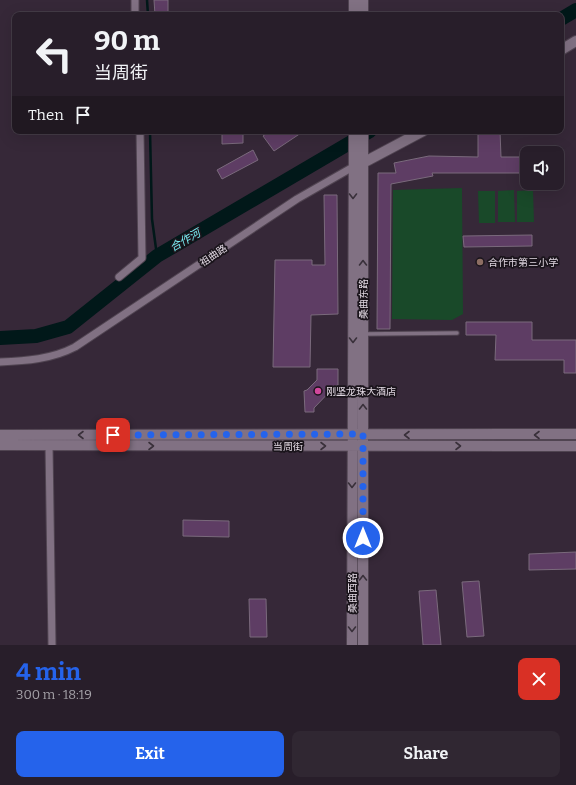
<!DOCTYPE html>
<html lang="en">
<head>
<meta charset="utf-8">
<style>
  :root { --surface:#281e2a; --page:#302732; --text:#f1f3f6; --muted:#a5a2a8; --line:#443c47; --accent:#2563eb }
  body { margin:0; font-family:Bitter,"Noto Sans SC",serif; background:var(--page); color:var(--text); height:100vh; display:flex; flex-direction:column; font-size:15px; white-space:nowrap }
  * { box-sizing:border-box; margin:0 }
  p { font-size:13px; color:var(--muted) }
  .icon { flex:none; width:22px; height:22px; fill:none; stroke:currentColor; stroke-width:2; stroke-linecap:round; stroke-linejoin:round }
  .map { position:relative; height:645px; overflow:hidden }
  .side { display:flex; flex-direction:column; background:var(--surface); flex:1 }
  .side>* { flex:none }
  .banner { position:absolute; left:12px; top:12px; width:552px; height:122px; border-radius:8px; box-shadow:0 4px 16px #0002,0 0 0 1px var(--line); background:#281e2a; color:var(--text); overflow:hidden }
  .fabs { position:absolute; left:520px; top:146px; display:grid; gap:8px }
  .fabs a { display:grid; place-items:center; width:44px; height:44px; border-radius:8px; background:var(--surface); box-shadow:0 4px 16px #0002,0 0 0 1px var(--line); font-size:20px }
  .pin { position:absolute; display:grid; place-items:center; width:34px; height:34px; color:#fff; margin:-17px; border-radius:8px; box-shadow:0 2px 6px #0006 }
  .me { position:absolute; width:44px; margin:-22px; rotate:0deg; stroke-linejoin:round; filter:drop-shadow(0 0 3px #0008) }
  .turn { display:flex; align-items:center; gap:14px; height:84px; padding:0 16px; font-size:18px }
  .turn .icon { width:52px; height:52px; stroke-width:2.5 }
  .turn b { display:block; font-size:28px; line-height:34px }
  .then { display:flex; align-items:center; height:38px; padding:0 16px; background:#0003; gap:8px; font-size:15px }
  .round { display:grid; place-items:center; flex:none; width:42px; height:42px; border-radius:8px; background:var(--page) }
  .summary { display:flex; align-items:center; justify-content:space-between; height:68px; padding:0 16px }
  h1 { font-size:24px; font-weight:700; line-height:30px; color:var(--accent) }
  .primary-button { display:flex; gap:8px; margin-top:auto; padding:8px 16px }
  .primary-button a { flex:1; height:46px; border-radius:8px; background:var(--accent); color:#fff; font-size:16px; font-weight:700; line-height:46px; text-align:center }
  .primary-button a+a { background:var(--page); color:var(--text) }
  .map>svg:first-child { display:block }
  .green { fill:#194929 }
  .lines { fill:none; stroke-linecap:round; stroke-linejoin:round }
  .stream { stroke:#011819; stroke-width:2.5 }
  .river { stroke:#011819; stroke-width:14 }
  .building { fill:#5e3d64; stroke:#7a6a7c }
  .lane-casing { stroke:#504451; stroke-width:5.5 }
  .street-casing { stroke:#504451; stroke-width:9 }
  .secondary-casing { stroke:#504451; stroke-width:12 }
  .lane { stroke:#817183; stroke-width:3.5 }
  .street { stroke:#817183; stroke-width:7 }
  .secondary { stroke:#817183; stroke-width:10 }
  .oneway { stroke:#39303a }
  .route { stroke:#2563eb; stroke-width:7; stroke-dasharray:0 12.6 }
  .education-dot { fill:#8d6e63; stroke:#1a141b; stroke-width:1.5 }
  .hotel-dot { fill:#d1479c; stroke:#1a141b; stroke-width:1.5 }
  .labels { text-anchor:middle; stroke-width:3.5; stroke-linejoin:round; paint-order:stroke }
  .street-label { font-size:10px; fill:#e0d7e1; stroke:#1a141b }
  .poi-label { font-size:10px; fill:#e0d7e1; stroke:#1a141b; text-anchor:start }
  .water-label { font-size:11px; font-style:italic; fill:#79edf2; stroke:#1a141b }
</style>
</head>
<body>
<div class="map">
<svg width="576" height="645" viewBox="0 0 576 645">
  <rect width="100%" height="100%" fill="#362838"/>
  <!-- green -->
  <path class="green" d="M462 188 463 314 452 320 392 319 393 190Z
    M514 190 515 222H498V191Z
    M533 190 534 222H517V191Z
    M478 191H495V223H479Z"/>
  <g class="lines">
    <!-- stream -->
    <path class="stream" d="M147 0 148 15
      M150 131 152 219 157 256"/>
    <!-- river -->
    <path class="river" d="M561 19 576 10
      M0 338 36 336 68 327 157 256 370 131"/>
  </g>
  <!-- building -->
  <path class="building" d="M154 0H168V15H155Z
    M222 131H243V143L222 144Z
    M270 131H304L274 151 263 136Z
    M478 131H500L501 157H527V173H432L433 176 391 184 390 329H377L378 173H396L394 163 429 156 478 157Z
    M253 150 258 160 222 179 217 170Z
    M557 157H564V173H557Z
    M324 195H337L338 314 311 315 310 367H273L275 260H312V265H325Z
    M532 235V246L464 247 463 236Z
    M466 322H532V340H576V373H564V360H495L496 335H466Z
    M317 369H338V385L335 386 314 408V412H305L304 391 307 390 317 380Z
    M183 520 229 521V537L183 536Z
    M576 552V569L529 570V554Z
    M479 581 484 636 467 637 462 582Z
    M436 590 441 645H423L419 591Z
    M249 599H266L267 637H250Z"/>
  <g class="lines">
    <defs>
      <path id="lane" d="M364 334 457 333"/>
      <path id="street" d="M135 0V15
        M119 277 142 258 140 131
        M0 362C26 361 52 359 75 347L297 199 353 167
        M49 445 52 645"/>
      <path id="secondary" d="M354 0V15
        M363 15V0
        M561 50 576 41
        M359 165 423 131
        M0 435 576 434
        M0 445 576 446
        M352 645 354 131
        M363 645V131"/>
    </defs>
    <!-- lane casing -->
    <use href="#lane" class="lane-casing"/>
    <!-- street casing -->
    <use href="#street" class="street-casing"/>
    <!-- secondary casing -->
    <use href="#secondary" class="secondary-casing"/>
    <!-- lane -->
    <use href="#lane" class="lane"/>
    <!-- street -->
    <use href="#street" class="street"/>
    <!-- secondary -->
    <use href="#secondary" class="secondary"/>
  </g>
  <!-- one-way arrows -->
  <defs><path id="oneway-chevron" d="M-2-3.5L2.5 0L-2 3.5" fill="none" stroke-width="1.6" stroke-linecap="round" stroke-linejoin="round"/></defs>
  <g class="oneway">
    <use href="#oneway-chevron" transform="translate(353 196) rotate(90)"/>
    <use href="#oneway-chevron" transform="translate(363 263) rotate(-90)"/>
    <use href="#oneway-chevron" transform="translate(353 340) rotate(90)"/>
    <use href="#oneway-chevron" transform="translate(363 407) rotate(-90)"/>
    <use href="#oneway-chevron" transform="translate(81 435) rotate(180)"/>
    <use href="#oneway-chevron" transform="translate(407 435) rotate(-180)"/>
    <use href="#oneway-chevron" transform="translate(537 435) rotate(180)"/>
    <use href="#oneway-chevron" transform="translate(151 446)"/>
    <use href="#oneway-chevron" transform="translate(323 446)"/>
    <use href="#oneway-chevron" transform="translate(458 446)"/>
    <use href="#oneway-chevron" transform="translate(352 485) rotate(90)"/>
    <use href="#oneway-chevron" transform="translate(363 578) rotate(-90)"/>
    <use href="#oneway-chevron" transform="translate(352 629) rotate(90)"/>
  </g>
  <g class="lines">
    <!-- route -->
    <path class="route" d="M113 435 363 434V538"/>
  </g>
  <!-- markers -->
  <circle class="education-dot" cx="480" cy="262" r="4"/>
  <circle class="hotel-dot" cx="318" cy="391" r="4"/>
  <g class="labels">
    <!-- street labels -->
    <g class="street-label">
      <text transform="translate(213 255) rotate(-34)" y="4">祖曲路</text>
      <text transform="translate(363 299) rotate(-90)" y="4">桑曲东路</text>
      <text x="288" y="450">当周街</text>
      <text transform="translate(352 593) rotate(-90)" y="4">桑曲西路</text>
    </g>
    <!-- poi labels -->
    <g class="poi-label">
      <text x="488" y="266">合作市第三小学</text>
      <text x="326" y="395">刚坚龙珠大酒店</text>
    </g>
    <!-- water labels -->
    <g class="water-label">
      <text transform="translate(185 240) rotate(-30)" y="4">合作河</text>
    </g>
  </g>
</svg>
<div class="fabs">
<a><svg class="icon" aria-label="sound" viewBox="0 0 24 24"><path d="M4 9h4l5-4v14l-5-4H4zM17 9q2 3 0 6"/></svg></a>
</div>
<div class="pin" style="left:113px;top:435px;background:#d93025"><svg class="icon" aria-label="arrive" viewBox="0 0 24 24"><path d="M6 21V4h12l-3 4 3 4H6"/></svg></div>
<svg class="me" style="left:363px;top:538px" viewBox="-20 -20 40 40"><circle r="17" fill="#2563eb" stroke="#fff" stroke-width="3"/><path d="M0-11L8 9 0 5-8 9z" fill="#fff"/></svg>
<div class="banner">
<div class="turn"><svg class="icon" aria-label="left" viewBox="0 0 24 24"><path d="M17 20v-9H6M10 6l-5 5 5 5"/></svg><div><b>90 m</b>当周街</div></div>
<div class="then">Then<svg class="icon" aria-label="arrive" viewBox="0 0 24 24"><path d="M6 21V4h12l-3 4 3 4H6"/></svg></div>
</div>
</div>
<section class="side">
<div class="summary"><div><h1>4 min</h1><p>300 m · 18:19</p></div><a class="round" style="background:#d93025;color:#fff"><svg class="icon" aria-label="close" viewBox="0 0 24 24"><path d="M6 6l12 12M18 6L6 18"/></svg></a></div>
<div class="primary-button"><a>Exit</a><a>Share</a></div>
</section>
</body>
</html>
